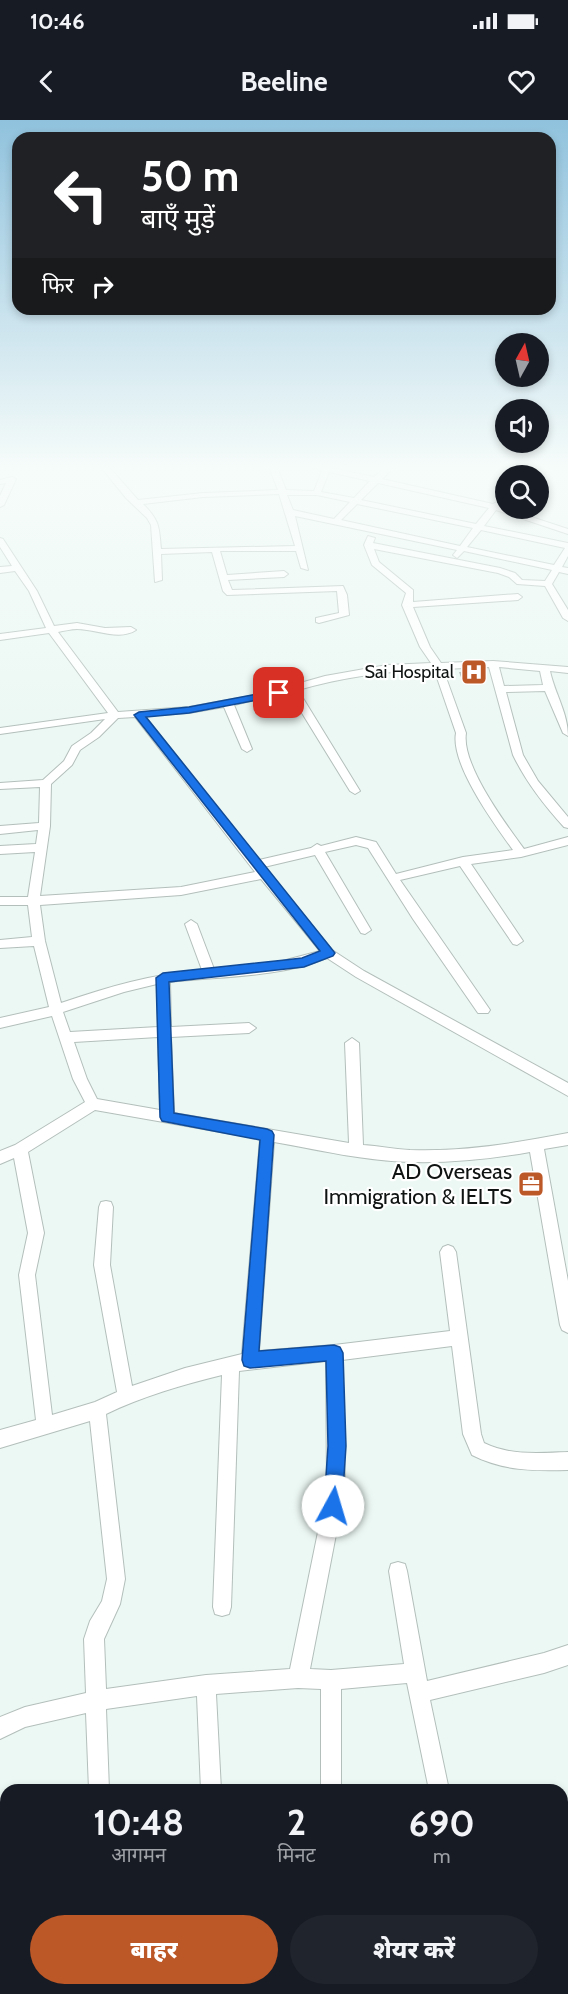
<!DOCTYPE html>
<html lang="hi">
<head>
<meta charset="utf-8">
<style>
  :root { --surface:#171b24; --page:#20242c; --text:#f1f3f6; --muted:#9ea1a6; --accent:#bc5727 }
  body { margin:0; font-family:Cabin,"Noto Sans Devanagari",sans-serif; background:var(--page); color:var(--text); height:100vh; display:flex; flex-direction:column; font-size:22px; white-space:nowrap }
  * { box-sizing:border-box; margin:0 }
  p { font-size:20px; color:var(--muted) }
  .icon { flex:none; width:33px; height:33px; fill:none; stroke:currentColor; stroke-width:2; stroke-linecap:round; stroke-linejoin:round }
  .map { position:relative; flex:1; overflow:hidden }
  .panel { position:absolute; left:0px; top:1664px; width:568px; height:212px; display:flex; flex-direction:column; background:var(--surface); border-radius:18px 18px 0 0; box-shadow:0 3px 9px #0003 }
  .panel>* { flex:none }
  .guide { position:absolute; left:12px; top:12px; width:544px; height:183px; border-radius:18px; box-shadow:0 3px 9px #0003; background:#202124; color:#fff; overflow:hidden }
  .needle { width:39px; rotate:8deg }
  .tools { position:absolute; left:495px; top:213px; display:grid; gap:12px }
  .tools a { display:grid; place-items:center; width:54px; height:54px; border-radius:50%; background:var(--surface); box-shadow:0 3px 9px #0003; font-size:30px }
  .pin { position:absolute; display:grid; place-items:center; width:51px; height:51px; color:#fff; margin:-26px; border-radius:12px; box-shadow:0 3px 9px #0006 }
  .me { position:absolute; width:66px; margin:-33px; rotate:6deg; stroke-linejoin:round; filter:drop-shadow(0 0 4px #0008) }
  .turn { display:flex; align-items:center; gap:21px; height:126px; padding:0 30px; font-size:27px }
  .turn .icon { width:78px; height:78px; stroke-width:2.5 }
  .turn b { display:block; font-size:42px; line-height:51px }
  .then { display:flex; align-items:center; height:57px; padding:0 30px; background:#0003; gap:12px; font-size:22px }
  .eta { display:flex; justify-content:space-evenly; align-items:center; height:102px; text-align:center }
  .eta b { font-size:36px; font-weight:800; line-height:42px }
  .action { display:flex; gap:12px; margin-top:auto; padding:12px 30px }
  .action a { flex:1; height:69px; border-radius:36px; background:var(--accent); color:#fff; font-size:24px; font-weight:800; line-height:69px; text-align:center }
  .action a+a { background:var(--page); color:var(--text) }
  .status { display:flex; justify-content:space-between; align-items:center; height:42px; padding:0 30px; background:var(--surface); direction:ltr }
  .status svg { height:16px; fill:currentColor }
  header { display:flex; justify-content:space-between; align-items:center; height:78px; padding:0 30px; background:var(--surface); font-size:27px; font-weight:800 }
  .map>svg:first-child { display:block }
  .building { fill:#adb9b5 }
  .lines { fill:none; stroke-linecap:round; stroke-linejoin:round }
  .minor-casing { stroke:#b3bfbb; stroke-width:2 }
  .minor { fill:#fff; fill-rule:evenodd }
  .route { fill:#1a73e8; stroke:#114b97; stroke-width:1.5 }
  .labels { text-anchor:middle; stroke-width:4.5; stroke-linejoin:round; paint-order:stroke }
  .far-poi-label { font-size:18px; fill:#0f1312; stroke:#fff; text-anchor:end }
  .poi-label { font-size:22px; fill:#0f1312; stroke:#fff; text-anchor:end }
</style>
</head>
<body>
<div class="status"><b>10:46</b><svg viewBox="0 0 49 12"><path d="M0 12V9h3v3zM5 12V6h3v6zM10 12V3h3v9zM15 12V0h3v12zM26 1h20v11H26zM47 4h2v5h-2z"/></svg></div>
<header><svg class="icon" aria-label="back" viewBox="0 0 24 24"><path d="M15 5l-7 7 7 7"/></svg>Beeline<svg class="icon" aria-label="heart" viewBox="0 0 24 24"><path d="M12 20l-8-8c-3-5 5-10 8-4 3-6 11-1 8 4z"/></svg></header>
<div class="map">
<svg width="568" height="1874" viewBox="0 0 568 1874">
  <rect width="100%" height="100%" fill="#ecf8f4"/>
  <!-- building -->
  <path class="building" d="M482 551 485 559 462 560 459 552Z"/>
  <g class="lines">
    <defs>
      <path id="minor" d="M101 347H109L138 380 203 373 278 370 269 347H277L286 370 314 371 322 351 311 347H326L374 357 386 347H394L382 359 493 384 506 378V384L501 387 568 409V414L496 390 484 406 568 423V436L562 447 568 448V454L559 452 552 464 568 490V501L563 498 545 466 517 464 509 457 498 453 374 429 379 442 413 470V482L518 474 522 477 518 480 413 487 430 527 441 543 493 541 568 547V553L550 551C555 574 568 593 568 616L563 613 545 571 506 572 523 635 538 661 568 697V708L564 707C544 685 526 662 513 635L489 547 443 549 466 613C461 644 505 703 524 729L568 717V725L521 737 471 744 523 821 517 825 513 824 460 746 400 760 488 887 490 890 488 893H478L413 799 368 728 356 725 325 732 371 810 365 814 361 813 315 735 264 747 332 830 364 851 568 963V976L356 857 327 838C277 858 222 856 170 862L171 907 249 903 256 908 249 913 171 917 174 993 349 1023 345 923 352 918 359 923 363 1025C378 1026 394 1029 410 1030 463 1032 516 1023 568 1013V1025L544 1029 568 1161V1213L562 1210 560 1205 530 1032C491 1039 451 1043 411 1042 365 1041 319 1030 274 1022L259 1231 334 1225 450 1211 440 1132 443 1127 448 1125 453 1127 456 1132 481 1314 484 1323C510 1336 540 1333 568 1332V1350C533 1351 504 1351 472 1335L463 1314 452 1226 342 1240 345 1368 310 1549 331 1550 404 1544 389 1451 391 1444 398 1442 405 1444 407 1451 427 1561 544 1533 568 1525V1545L544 1553 430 1580 449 1670H429L407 1563 341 1569V1670H321V1569L298 1568 216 1574 221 1670H201L197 1576 106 1589 109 1670H89L86 1593 25 1607 0 1619V1597L25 1587 86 1573 84 1519 90 1501 102 1481 107 1459 90 1301 0 1328V1310L36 1300 19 1155 28 1113 14 1038 0 1044V1031L15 1025 85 982 73 959 52 896 0 908V898L49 887 34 826 0 828V820L32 817 28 785H0V777H28L35 732 0 734V726L36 724 38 710 0 714V706L39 703 40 667 0 669V663L43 660 64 641 72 626 91 613 105 599 0 614V608L108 593 49 513 0 520V514L46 508 29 471 15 451 0 453V447L12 446 0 427V418L3 419 37 471 54 506 77 503 105 508 131 507 136 510C120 521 95 509 77 509 71 509 64 511 58 512L118 592 189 587 265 573 325 556 387 545 431 543 420 527 402 485 406 473 372 445 364 425 368 416 375 418 373 423 500 448 515 453 522 460 545 461 552 450 464 431 457 438 453 435 457 430 295 396 308 450 301 448 296 431H220L227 455 284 451 288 454 284 457 228 460 232 470 343 466 347 475 349 495 319 503 316 502V498L339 493 337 471 227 475 223 471 212 432 161 434 162 460 155 462 151 405 147 398 126 378ZM329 352 370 361 354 378 321 372ZM378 363 489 388 476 404 361 380ZM279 374 295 426 161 429C159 407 160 401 143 384L203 377ZM287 375H317L350 382 334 399 293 390ZM357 384 473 408 460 426 341 400ZM481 410 565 428 554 445 467 427ZM499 547 540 551 543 565 504 566ZM434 549 456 613C450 644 495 705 513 730L463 737 396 754 376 722 356 717 321 726 317 724 311 728 259 740 145 596 189 593 224 587 242 629 247 632 252 629 234 585 289 572 350 671 355 674 360 671 298 570C343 557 387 551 434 549ZM135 597 255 752 181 767 40 776 50 706 51 664 72 645 80 630 99 617 118 598ZM261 759 320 831 271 844 214 849 197 804 191 800 185 804 202 850C152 854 108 867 61 883L45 821 40 785 181 775ZM157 864 158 907 70 912 63 892 124 872ZM158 917 160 990 97 979 87 959 74 922ZM95 990 260 1019 242 1234 185 1248 132 1266 110 1145 113 1087 111 1082 106 1081 101 1082 99 1087 94 1145 117 1272 95 1282 52 1295 35 1155 44 1113 28 1032ZM326 1241 327 1368 290 1549 206 1555 106 1569 104 1519 120 1484 125 1459 106 1294C143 1276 182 1265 222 1255L213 1487 215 1494 222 1496 229 1494 231 1487 239 1251Z
        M542 347H550L540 358 533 356Z
        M12 357 16 359 4 385 0 387V376L6 363 0 364V360Z
        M568 1685V1706L562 1708V1687Z
        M101 1869H123L122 1874H100Z
        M201 1869H223V1874H201Z
        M354 1869H376L377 1874H355Z
        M486 1869H508L510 1874H488Z"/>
    </defs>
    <!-- minor casing -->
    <use href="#minor" class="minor-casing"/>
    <!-- minor -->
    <use href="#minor" class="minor"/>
  </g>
  <!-- sky -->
  <linearGradient id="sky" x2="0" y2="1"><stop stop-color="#90c2dd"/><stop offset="0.57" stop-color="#f6fcfa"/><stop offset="1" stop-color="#f6fcfa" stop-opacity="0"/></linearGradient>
  <rect width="568" height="609" fill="url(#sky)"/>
  <!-- route -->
  <path class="route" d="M279 570 283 571V575L189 593 146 597 335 833 333 836 304 847 169 862 174 993 267 1009 272 1011 274 1015 259 1231 334 1225 340 1227 343 1233 346 1326 342 1386 339 1392 333 1395 326 1392 324 1386 328 1326 326 1241 250 1248 244 1246 242 1240 260 1020 162 1001 160 997 156 858 163 853 285 840 302 838 320 831 134 595 139 592 189 587Z"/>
  <!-- icons -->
  <defs>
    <symbol id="hospital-square" viewBox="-11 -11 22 22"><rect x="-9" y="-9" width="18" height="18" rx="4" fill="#bc5727" stroke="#fff"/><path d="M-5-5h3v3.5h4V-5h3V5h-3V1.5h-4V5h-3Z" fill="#fff"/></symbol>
    <symbol id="office-square" viewBox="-11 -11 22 22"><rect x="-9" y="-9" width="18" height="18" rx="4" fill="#bc5727" stroke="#fff"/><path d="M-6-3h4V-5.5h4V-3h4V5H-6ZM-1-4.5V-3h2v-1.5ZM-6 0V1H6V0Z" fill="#fff"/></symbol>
  </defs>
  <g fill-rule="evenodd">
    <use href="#hospital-square" x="459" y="537" width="30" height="30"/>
    <use href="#office-square" x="516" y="1049" width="30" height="30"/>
  </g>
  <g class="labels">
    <!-- far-poi labels -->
    <g class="far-poi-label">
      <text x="454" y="558">Sai Hospital</text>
    </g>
    <!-- poi labels -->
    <g class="poi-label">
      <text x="512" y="1059">AD Overseas<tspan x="512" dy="25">Immigration &amp; IELTS</tspan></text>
    </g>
  </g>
</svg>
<div class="tools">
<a><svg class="needle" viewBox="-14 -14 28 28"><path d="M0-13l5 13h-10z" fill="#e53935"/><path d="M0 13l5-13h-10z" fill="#9ea1a6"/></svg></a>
<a><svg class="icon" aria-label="sound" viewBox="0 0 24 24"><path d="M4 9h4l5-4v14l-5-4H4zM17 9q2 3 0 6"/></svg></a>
<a><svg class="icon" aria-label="search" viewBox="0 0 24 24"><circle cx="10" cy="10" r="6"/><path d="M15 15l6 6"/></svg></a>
</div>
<div class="pin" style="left:279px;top:573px;background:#d93025"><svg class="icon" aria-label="arrive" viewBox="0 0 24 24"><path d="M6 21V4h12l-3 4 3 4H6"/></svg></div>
<svg class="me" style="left:333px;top:1386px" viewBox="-20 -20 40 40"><circle r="19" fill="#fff"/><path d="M0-13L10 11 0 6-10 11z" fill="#1a73e8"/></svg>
<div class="guide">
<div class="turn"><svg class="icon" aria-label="left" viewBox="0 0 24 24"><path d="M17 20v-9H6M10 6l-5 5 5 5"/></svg><div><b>50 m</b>बाएँ मुड़ें</div></div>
<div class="then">फिर<svg class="icon" aria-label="right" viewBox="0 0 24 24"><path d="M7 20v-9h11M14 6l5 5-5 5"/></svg></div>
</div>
<section class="panel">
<div class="eta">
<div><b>10:48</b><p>आगमन</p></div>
<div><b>2</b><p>मिनट</p></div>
<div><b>690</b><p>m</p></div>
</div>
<div class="action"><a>बाहर</a><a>शेयर करें</a></div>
</section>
</div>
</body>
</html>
